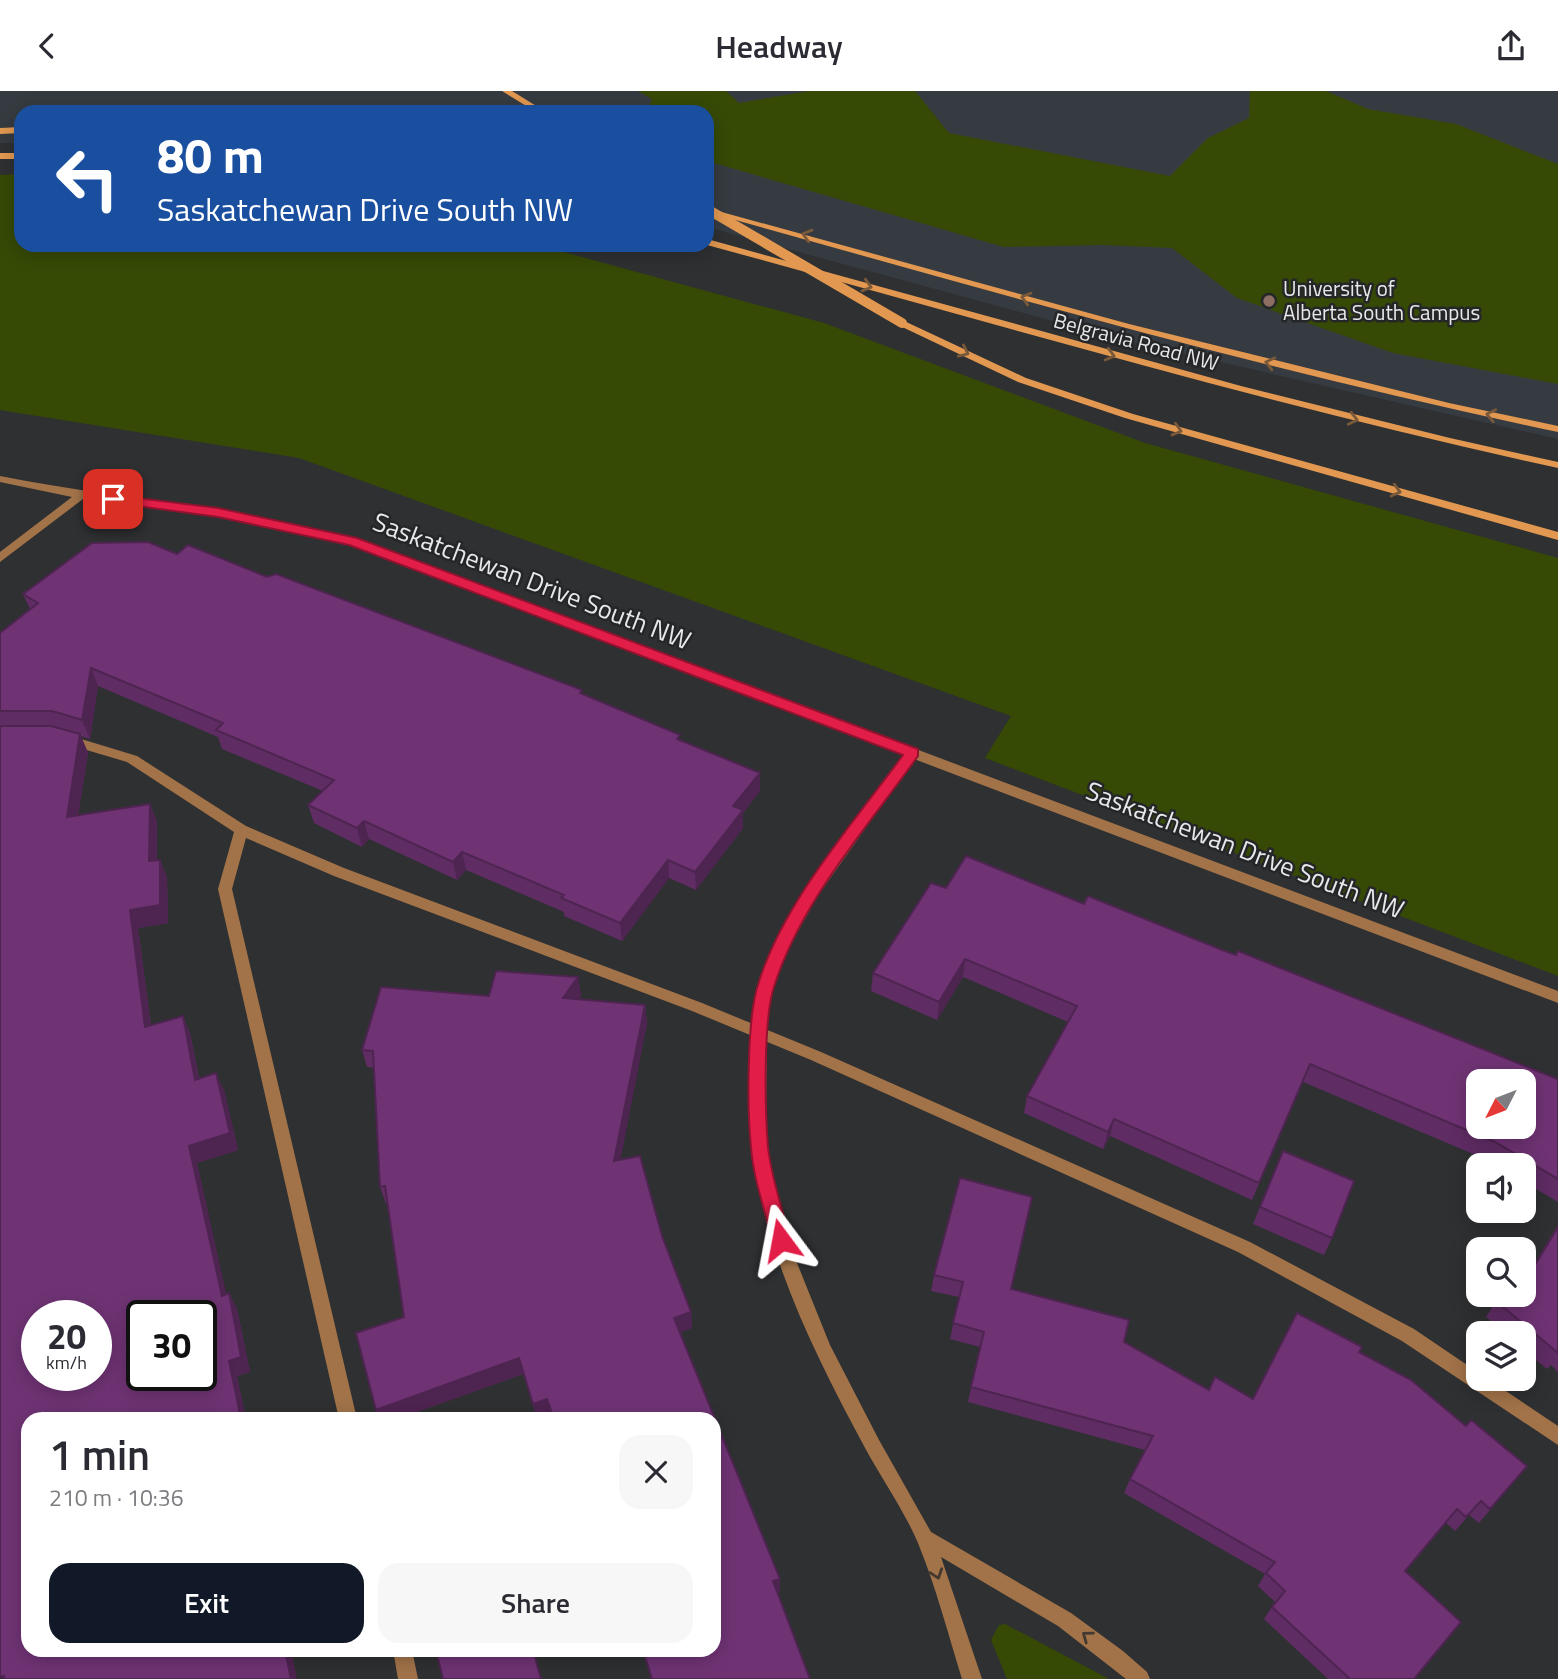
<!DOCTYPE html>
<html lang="en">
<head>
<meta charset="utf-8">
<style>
  :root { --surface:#fff; --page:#f7f7f7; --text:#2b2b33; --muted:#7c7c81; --accent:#111827 }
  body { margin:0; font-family:"Titillium Web",sans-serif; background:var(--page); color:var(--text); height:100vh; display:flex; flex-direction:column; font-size:26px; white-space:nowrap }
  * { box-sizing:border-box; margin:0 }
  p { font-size:23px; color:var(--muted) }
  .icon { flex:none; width:38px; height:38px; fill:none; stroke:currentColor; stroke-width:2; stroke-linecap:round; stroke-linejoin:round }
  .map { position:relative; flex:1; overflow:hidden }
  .side { position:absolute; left:21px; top:1321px; width:700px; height:245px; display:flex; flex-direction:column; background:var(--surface); border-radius:21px; box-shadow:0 4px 18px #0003 }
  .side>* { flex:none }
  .hud { position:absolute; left:14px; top:14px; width:700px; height:147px; border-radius:21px; box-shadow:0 4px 18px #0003; background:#1a4fa0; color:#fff; overflow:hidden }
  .needle { width:46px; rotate:228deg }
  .fabs { position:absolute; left:1466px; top:978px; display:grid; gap:14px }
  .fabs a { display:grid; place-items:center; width:70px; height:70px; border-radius:14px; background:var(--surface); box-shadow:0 4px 18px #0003; font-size:35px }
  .speed { position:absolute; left:21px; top:1209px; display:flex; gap:14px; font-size:35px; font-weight:700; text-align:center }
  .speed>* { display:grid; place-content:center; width:91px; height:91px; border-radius:50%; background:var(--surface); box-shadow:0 4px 18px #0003; line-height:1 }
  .speed small { font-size:18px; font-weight:400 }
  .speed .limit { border:4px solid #111; border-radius:10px; background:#fff; color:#111 }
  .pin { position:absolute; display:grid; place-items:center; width:60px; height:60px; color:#fff; margin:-30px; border-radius:14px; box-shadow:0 4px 10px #0006 }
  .me { position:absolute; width:77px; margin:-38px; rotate:347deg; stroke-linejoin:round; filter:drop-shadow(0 0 5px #0008) }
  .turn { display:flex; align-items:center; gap:24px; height:147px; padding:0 28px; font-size:32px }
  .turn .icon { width:91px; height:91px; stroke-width:2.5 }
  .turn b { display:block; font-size:49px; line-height:60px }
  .round { display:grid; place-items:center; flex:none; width:74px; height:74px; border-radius:21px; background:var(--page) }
  .summary { display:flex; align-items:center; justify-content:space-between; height:119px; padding:0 28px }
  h1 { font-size:42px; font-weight:600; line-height:52px }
  .cta { display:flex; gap:14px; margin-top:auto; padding:14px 28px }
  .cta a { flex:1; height:80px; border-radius:21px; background:var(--accent); color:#fff; font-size:28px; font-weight:600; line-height:80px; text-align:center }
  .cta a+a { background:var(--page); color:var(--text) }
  header { display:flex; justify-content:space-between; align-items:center; height:91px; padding:0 28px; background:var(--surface); font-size:32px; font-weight:600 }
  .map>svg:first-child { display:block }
  .built { fill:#363b41 }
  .green { fill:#364a05 }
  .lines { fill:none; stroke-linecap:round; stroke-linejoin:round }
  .service { fill:#a27349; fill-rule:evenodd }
  .minor { fill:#a27349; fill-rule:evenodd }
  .secondary { fill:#e29850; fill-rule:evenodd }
  .secondary-bridge { stroke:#e29850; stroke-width:10 }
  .wall { fill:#5f2c64 }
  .shaded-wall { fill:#4e2451 }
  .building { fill:#6f3374; stroke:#4e2451; stroke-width:2; fill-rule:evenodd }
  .oneway { stroke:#7a593a }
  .oneway2 { stroke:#443930 }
  .route { fill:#e11d48; stroke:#92132f; stroke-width:2 }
  .education-dot { fill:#8d6e63; stroke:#252628; stroke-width:2.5 }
  .labels { text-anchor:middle; stroke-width:5; stroke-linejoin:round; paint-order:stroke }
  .far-poi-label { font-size:21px; fill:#e7e8e9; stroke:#252628; text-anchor:start }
  .far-street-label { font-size:21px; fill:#e7e8e9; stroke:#252628 }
  .street-label { font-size:26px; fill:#e7e8e9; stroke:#252628 }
</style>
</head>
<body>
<header><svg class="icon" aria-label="back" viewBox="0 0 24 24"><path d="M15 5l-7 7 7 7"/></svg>Headway<svg class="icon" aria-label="share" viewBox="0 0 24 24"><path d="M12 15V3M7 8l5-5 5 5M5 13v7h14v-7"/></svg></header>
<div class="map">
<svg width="1558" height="1588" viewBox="0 0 1558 1588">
  <rect width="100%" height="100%" fill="#2f3032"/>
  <!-- built -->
  <path class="built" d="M0 0H1558V348L1119 248 707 136V21H21V52H0Z"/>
  <!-- green -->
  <path class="green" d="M638 0H726L739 12 809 0H915L949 42 1170 85 1208 47 1249 27 1250 0H1326L1368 18 1456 33 1558 73V293L1393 262 1237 207 1172 157 1104 154 1004 156 707 70V21H647L652 8Z
    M21 83V154H538L824 232 1145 352 1558 467V885L985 667 1011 625 299 367 0 319V84Z
    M1005 1533 1109 1588H1007L991 1549 999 1534Z"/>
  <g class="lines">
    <!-- service -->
    <path class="service" d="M68 644 137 665 246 735 344 777 702 912 821 961 1250 1151 1414 1238 1479 1282V1288H1488L1558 1335V1354L1402 1250 1238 1161 811 969 692 920 334 785 246 747 232 798 357 1328H339L218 798 234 741 127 671 63 652 61 649 63 646Z
      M393 1559H412L418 1588H398Z"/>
    <!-- minor -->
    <path class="minor" d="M0 385C118 408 239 418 356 447L1558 900V912L914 668 817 806 786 862 773 894 767 927 766 1031 768 1058 778 1110 793 1162 830 1254 879 1349 931 1441 1071 1522 1123 1560 1147 1581 1150 1588H1126L1058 1535 941 1466 982 1588H962C948 1543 936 1496 918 1452 904 1419 881 1387 864 1355 813 1260 762 1158 751 1049 749 1030 751 1010 751 991 752 959 748 927 758 896 787 809 850 736 903 663L349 453 217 426 83 408 0 471V461L72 406 0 391Z"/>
    <!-- secondary -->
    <path class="secondary" d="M502 0H512L546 21H536Z
      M21 36V42L0 43V37Z
      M0 62H21V68H0Z
      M707 117 1129 233 1449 312 1558 335V341C1271 281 989 200 707 121Z
      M707 148 1241 295 1450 347 1558 371V377C1271 315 990 231 707 154Z
      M902 229 1026 287 1133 323 1558 441V449L1125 327 1018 291 898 234 897 232Z"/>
    <!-- secondary-bridge -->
    <path class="secondary-bridge" d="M707 118 902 232"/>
  </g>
  <!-- wall -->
  <path class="wall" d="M177 463 267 486 583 603 680 649 760 700 743 722V737L696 799 669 787 622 850 564 825V821L466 779 457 789 369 748 362 756 314 732 308 714 323 700 222 658 218 646 98 595 90 648 81 645 88 662 78 724 150 713 157 731V769H160L167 787 168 832 138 837 151 934 190 942 199 987 224 999 238 1059 197 1072 226 1203 229 1202 237 1218 250 1281 237 1285 246 1328H28L0 1588V542L30 518 23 503Z
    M946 797 1084 813 1222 859 1558 989V1111L1524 1091V1074H1496L1485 1068 1303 991 1252 1109 1110 1045 1103 1058 1024 1022 1027 1005 1068 931 963 886 937 929 871 900 873 882Z
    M496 880 578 886 581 905 578 908 645 914 647 932 620 1069 640 1065 662 1145 691 1221 692 1237 680 1241 780 1488V1501H778L810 1588H651L643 1559H714V1328H552L551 1323 537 1327 523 1283 397 1328H379L376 1319 356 1242 404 1226 388 1112 386 1113 380 1096 374 977 367 976 362 959 381 896 489 905Z
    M1283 1060 1332 1147 1324 1164 1253 1133Z
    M1558 1134V1281L1551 1274 1547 1278 1524 1259V1242H1505L1486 1226 1496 1210 1533 1175Z
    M934 1184 1011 1198 1124 1251 1209 1299 1253 1308 1359 1261 1466 1335 1527 1375 1479 1432 1469 1424 1455 1440 1446 1432 1405 1481 1414 1588H1328L1264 1528 1275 1511 1258 1495 1265 1483 1124 1402 1130 1388 1145 1359 968 1311 980 1256 950 1248 959 1206 931 1200Z"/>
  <!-- shaded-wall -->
  <path class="shaded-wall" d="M91 577 98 595 90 648 82 629Z
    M80 643 88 662 75 744 67 726Z
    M760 682V700L743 722V737L696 799 695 781 733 715Z
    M150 713 157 731V789L149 770Z
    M364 730 369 748 362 756 357 737Z
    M462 761 466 779 457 789 453 771Z
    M160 769 167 787 168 832 138 837 153 953 145 936 130 819Z
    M668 769 669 787 622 850 620 832Z
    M965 868 963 886 937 929 939 911Z
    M578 886 581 905 566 925 563 907Z
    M645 914 647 932 617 1087 614 1070Z
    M183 925 190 942 202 1006 195 989Z
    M216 982 224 999 238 1059 197 1072 230 1220 222 1205 189 1055Z
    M1114 1028 1110 1045 1103 1058 1108 1041Z
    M229 1202 237 1218 250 1281 237 1285 246 1328H241L229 1270Z
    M691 1221 692 1237 676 1243 674 1227Z
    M519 1267 523 1283 397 1328H379L376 1319Z
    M547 1308 551 1323 537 1327 533 1313Z
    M780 1488V1501L773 1503V1490Z
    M285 1559H291L297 1588H291Z"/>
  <!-- building -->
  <path class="building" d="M148 451 177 463 188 454 267 486 276 483 582 599 580 602 680 644 677 648 760 682 733 715 743 719 695 781 668 769 620 832 561 807 564 804 462 761 453 771 364 730 357 737 308 714 334 689 216 639 223 632 91 577 82 629 52 620H0V542L38 512 23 503 92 452Z
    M0 635H51L80 643 67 726 150 713 149 770 160 769V814L130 819 145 936 183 925 195 989 216 982 230 1042 189 1055 222 1205 229 1202 241 1266 229 1270 241 1328H28V1559H285L291 1588H4V1585L0 1586ZM37 1225H96V1284H37ZM142 1225H201V1284H142Z
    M966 765 1084 813 1088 805 1222 859 1236 864 1238 860 1555 987 1558 989V1088L1495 1051 1310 973 1259 1092 1114 1028 1108 1041 1027 1005 1077 915 965 868 939 911 873 882 931 792 946 797ZM1479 990H1524V1036H1479Z
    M496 880 578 886 563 907 645 914 614 1070 640 1065 662 1145 691 1221 674 1227 780 1488 773 1490 810 1588H652L643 1559H714V1328H554L547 1308 533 1313 519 1267 376 1319 356 1242 404 1226 385 1095 380 1096 373 960 362 959 381 896 489 905Z
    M1283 1060 1354 1090 1332 1147 1260 1116Z
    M960 1087 1032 1106 1011 1198 1129 1229 1124 1251 1209 1299 1215 1286 1253 1308 1297 1222 1362 1256 1359 1261 1411 1289 1466 1335 1471 1329 1527 1375 1490 1418 1481 1410 1466 1426 1457 1418 1405 1480 1461 1531 1414 1588H1350L1272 1516 1285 1500 1266 1482 1275 1471 1130 1388 1153 1345 971 1296 984 1241 953 1232 963 1191 934 1184Z
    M1558 1136V1262L1496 1210 1502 1204H1524V1183L1536 1172Z
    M436 1559H533L541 1588H443Z"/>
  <!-- one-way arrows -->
  <defs><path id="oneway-chevron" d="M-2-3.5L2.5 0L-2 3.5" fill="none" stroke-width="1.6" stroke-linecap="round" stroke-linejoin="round" transform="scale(1.75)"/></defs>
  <g class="oneway">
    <use href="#oneway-chevron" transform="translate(807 144) rotate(-164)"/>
    <use href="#oneway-chevron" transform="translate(867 195) rotate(16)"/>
    <use href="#oneway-chevron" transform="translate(1026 207) rotate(-164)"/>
    <use href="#oneway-chevron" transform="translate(964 261) rotate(25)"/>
    <use href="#oneway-chevron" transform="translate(1110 264) rotate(15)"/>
    <use href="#oneway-chevron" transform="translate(1270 272) rotate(-166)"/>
    <use href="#oneway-chevron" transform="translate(1491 324) rotate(-168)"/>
    <use href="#oneway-chevron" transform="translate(1353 328) rotate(13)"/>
    <use href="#oneway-chevron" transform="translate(1177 339) rotate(16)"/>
    <use href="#oneway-chevron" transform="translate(1396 400) rotate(15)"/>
  </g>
  <g class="oneway2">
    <use href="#oneway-chevron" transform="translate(937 1483) rotate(72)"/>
    <use href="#oneway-chevron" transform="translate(1087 1545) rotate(-144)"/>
  </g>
  <!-- route -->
  <path class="route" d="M113 404 218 417 357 447 918 658V665C867 737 801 810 774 896 763 929 765 1019 768 1056 771 1086 783 1119 790 1149L787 1155H774L772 1149C765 1119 753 1087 751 1056 747 1018 747 932 757 897 781 813 852 734 903 664L349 454 218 426 108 411 106 408Z"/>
  <!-- markers -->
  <circle class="education-dot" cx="1269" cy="210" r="7"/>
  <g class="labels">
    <!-- far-poi labels -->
    <g class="far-poi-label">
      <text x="1283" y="205">University of<tspan x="1283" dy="24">Alberta South Campus</tspan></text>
    </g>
    <!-- far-street labels -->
    <g class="far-street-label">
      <text transform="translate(1136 251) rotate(15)" y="7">Belgravia Road NW</text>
    </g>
    <!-- street labels -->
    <g class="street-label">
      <text transform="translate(532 490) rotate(21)" y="9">Saskatchewan Drive South NW</text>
      <text transform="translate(1245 759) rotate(21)" y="9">Saskatchewan Drive South NW</text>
    </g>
  </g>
</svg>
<div class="fabs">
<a><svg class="needle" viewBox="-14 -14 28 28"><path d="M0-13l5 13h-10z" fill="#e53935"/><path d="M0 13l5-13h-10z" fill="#7c7c81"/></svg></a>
<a><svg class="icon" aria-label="sound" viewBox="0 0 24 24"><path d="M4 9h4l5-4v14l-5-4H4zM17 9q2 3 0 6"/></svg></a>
<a><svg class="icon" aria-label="search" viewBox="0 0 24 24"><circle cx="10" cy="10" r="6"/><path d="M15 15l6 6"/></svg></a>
<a><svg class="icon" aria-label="layers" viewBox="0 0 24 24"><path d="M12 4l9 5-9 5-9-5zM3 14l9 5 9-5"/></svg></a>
</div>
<div class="speed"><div>20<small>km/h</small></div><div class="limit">30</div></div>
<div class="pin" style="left:113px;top:408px;background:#d93025"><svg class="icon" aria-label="arrive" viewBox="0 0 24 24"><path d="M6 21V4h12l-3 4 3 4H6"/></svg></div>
<svg class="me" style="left:781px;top:1149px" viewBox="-20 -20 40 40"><path d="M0-17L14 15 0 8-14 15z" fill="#e11d48" stroke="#fff" stroke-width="4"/></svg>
<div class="hud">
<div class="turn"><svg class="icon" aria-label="left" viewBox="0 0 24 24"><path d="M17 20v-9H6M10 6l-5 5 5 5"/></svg><div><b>80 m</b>Saskatchewan Drive South NW</div></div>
</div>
<section class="side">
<div class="summary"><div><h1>1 min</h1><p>210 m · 10:36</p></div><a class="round"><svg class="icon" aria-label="close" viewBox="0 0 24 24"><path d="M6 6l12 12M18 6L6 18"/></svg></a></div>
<div class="cta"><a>Exit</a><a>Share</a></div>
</section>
</div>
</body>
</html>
